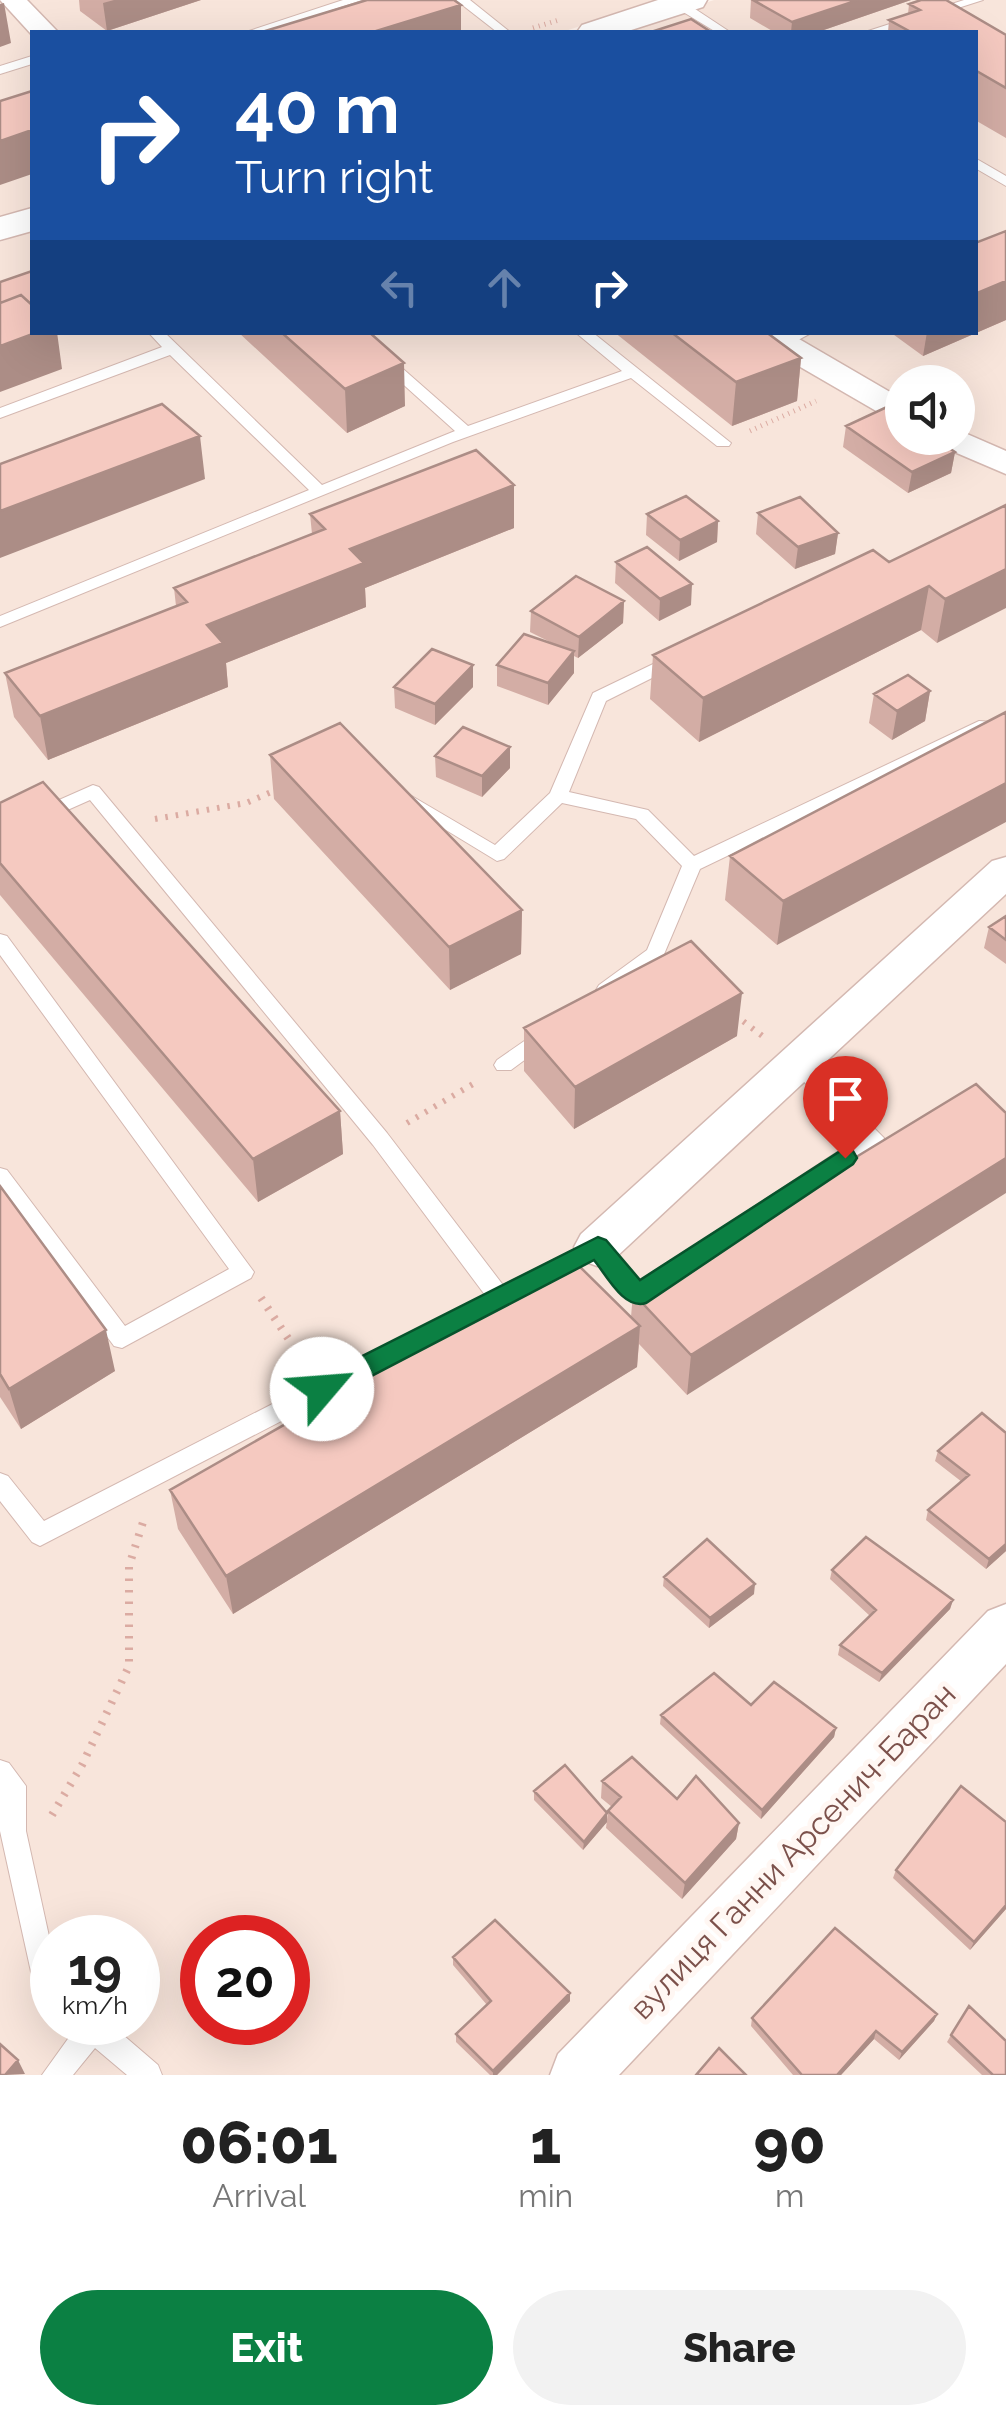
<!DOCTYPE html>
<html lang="en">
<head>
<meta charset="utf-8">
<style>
  :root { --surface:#fff; --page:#f2f2f2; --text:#222; --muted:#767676; --accent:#0b8043 }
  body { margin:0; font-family:Raleway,sans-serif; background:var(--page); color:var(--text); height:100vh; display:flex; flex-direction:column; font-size:38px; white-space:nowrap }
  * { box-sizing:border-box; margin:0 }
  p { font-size:32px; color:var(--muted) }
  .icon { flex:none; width:55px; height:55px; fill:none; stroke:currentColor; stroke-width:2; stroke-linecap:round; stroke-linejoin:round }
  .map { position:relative; height:2075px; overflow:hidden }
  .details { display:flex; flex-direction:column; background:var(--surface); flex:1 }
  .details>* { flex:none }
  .banner { position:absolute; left:30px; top:30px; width:948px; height:305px; border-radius:0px; box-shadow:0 10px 40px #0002; background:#1a4fa0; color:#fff; overflow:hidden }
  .controls { position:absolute; left:885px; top:365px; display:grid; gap:20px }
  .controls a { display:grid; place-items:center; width:90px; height:90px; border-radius:50%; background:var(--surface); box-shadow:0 10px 40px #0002; font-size:50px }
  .speed { position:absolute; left:30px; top:1915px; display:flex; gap:20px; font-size:50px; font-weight:700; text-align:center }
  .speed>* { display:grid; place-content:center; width:130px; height:130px; border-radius:50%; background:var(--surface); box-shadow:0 10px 40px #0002; line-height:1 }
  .speed small { font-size:25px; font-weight:400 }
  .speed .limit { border:15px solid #d22; background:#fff; color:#111 }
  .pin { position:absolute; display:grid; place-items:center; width:85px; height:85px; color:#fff; margin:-102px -42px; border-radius:50% 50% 50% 0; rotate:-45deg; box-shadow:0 0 10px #0007 }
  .pin .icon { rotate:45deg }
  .me { position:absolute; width:110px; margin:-55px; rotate:63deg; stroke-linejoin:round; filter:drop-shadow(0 0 8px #0008) }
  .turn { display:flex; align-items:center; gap:35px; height:210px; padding:0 40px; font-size:45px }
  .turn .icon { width:130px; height:130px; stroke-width:2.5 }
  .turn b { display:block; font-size:70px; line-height:85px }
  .lanes { display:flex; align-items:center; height:95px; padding:0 40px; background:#0003; justify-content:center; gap:50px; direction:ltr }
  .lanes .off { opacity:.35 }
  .eta { display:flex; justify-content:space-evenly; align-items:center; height:170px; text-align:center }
  .eta b { font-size:60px; font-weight:800; line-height:70px }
  .button { display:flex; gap:20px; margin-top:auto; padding:20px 40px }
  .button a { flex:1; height:115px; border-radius:60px; background:var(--accent); color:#fff; font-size:40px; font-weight:800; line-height:115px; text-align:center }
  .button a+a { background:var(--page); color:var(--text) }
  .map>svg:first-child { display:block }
  .residential { fill:#f8e5db; fill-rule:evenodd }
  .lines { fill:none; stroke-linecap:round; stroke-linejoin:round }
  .service-casing { stroke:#d4b8b1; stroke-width:2 }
  .minor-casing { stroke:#d4b8b1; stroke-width:3 }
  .tertiary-casing { stroke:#d4b8b1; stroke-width:3 }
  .path-far2 { stroke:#dbaba2; stroke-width:5; stroke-dasharray:1 5; stroke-linecap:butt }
  .path-far1 { stroke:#dbaba2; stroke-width:6; stroke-dasharray:2.5 8; stroke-linecap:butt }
  .path { stroke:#dbaba2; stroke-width:8; stroke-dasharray:2.5 9; stroke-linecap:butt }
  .service { fill:#fff; fill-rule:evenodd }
  .minor { fill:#fff; fill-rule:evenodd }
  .tertiary { fill:#fff; fill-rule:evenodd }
  .wall { fill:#d3ada5 }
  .shaded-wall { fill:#ac8d86 }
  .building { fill:#f5c9c0; stroke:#ac8d86; stroke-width:2.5 }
  .route { fill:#0b8043; stroke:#07532c; stroke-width:2.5 }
  .labels { text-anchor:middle; stroke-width:10; stroke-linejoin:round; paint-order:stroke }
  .near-street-label { font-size:32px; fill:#7c514b; stroke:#fff7f3 }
</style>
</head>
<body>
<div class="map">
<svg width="1006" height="2075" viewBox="0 0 1006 2075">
  <rect width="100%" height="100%" fill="#fef2eb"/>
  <!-- residential -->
  <path class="residential" d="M0 0H661L562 32H32V208L0 219Z
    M714 0H1006V456L958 433V382H902V402L781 333 975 332V32H617Z
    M32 231V332L737 333 902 420V438H937L1006 473V2075H0V242ZM52 1938H138V2022H52ZM202 1938H288V2022H202Z"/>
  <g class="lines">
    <defs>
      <path id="service" d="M343 0H362L264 32H246Z
        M456 0H470L510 32H497Z
        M964 0H983L883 32H865Z
        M675 1H683L730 32H716L675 7Z
        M32 56V64L0 74V66Z
        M975 158 1006 176V186L975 168Z
        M148 332H164L322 485 455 431 345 332H361L468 426 622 371 575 332H592L731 443 729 446H717L631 378 453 442 0 627V616L309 490 170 355 0 418V408L162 347Z
        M793 332H813L787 346H777V340Z
        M676 653 682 655 685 659 682 663 606 701 569 792 648 810 694 856 979 721 1006 723V735L987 731 700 869 662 959 606 997 599 995 596 990 599 985 647 950 682 866 636 819 562 803 504 859 497 861 395 799 404 793 410 795 495 845 550 793 593 693Z
        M93 785 99 787 387 1133 503 1285 597 1238 605 1241 640 1282 656 1274 664 1277 667 1283 664 1289 638 1304 630 1301 594 1259 40 1546 32 1542 0 1501V1473L8 1476 44 1521 485 1295 373 1145 90 800 0 840V826Z
        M0 934 7 936 254 1272 251 1278 122 1348 114 1346 0 1192V1168L7 1170 125 1326 229 1269 0 955Z
        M546 1026 556 1034 553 1039 511 1070H497L494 1065 497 1060Z
        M795 1053 802 1056 884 1138 881 1144 709 1259 701 1262 693 1259 690 1253 693 1247 860 1137 788 1066 785 1061 788 1056Z
        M0 1760 9 1763 26 1786V1831L52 1950V2008L42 2004 35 1990 0 1831Z
        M73 2022H108L158 2065 162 2075H127L95 2048 73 2075H42L75 2029Z"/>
      <path id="minor" d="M0 0H27L58 32 32 35Z
        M748 332H787L902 399V422L890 419 752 339Z
        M958 430 1006 451V474L938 445 933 438H958Z
        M1006 857V894L613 1260 597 1266 581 1260 574 1247 581 1234 992 861Z
        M1006 1604V1664L619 2075H550L558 2054 988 1611Z"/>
      <path id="tertiary" d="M658 0H707L703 7 625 32H577L582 25Z
        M32 208V231L0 240V217Z"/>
    </defs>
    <!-- service casing -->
    <use href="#service" class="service-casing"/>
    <!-- minor casing -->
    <use href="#minor" class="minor-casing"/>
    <!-- tertiary casing -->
    <use href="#tertiary" class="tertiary-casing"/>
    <!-- path-far2 -->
    <path class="path-far2" d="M533 28 559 20
      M750 431 816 401"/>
    <!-- path-far1 -->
    <path class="path-far1" d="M155 819 246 803 278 789
      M735 1015 765 1038
      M407 1123 478 1081"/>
    <!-- path -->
    <path class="path" d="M261 1298 304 1362
      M52 1815 82 1765 129 1666V1566L144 1519"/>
    <!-- service -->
    <use href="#service" class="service"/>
    <!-- minor -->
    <use href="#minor" class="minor"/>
    <!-- tertiary -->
    <use href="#tertiary" class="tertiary"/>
  </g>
  <!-- wall -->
  <path class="wall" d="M79 0H201L107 31 80 11Z
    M751 0H911L818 32H774L750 18Z
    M909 4 1006 35V138L975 120V32H888L889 20 908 14Z
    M1006 231V320L923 356 890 332H975Z
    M238 332H369L405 406 347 433Z
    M614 332H766L801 358 797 401 732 426Z
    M846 426 955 452 951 473 908 493 843 447Z
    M514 485V528L365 588 366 607 226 663 228 687 48 760 14 717 5 673 176 606 174 588 312 534 310 514Z
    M1006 505 937 643 921 630 699 742 650 699 653 655 889 562Z
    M758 513 838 533 835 554 795 569 756 534Z
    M647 514 718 521 717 542 679 561 646 535Z
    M616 562 691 605 659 621 615 583Z
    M624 601 623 623 578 658 574 656V673L548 705 497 686V665L552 643 530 632 531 611Z
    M473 665V687L435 725 395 708 394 687Z
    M930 691 925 721 892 740 869 723 874 694Z
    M1006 712 777 945 725 900 730 856Z
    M510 747V768L482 797 436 777 435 756Z
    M270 755 522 910 521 954 450 990 274 799Z
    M0 803 340 1111 343 1154 258 1202 0 895Z
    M1006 916V964L984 948 989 927Z
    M524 1028 737 1036 574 1129 524 1071Z
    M976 1084 687 1395 639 1344 637 1367 233 1614 178 1529 170 1490 631 1317 633 1293Z
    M0 1186 115 1371 21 1429 0 1397Z
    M1006 1433V1551L986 1569 926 1520 928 1510 962 1482 935 1461 938 1451Z
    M832 1570 953 1600 950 1609 879 1682 838 1655 840 1645 870 1616 830 1579Z
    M664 1577 754 1594 709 1628 663 1586Z
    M751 1705 836 1728 834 1737 761 1819 660 1724 661 1715Z
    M602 1781 677 1799 739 1823 736 1839 682 1899 606 1828 608 1811 612 1807 601 1798Z
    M534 1791 607 1822 583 1850 534 1800Z
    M1006 1822V1909L970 1950 893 1878 896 1870Z
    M453 1957 570 2001 497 2075H490L456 2042V2034L487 2005 453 1965Z
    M937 2014 934 2021 899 2060 874 2039 841 2075H793L751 2026 752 2018Z
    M951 2035 1006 2075H982L947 2042Z"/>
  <!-- shaded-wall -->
  <path class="shaded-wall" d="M114 0H201L107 31 103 3Z
    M858 0H911L818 32H791L792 22Z
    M4 3 11 43 0 47V4Z
    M461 5V32H373Z
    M32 130V174L0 185V141Z
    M1006 281V320L923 356 927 332H975V294Z
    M32 332H57L62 369 0 392V346Z
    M801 358 797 401 732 426 736 382Z
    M404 363 405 406 347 433 345 389Z
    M200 436 205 479 0 558V511Z
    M955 452 951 473 908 493 912 472Z
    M514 485V528L365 588 366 607 226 663 228 687 48 760 40 716 207 625 350 549Z
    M718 521 717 542 679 561 680 540Z
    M838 533 835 554 795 569 798 547Z
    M1006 569V608L937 643 945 599Z
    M692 584 691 605 659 621 660 599Z
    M929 586 921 630 699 742 703 698Z
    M624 601 623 623 578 658 579 637Z
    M574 651V673L548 705V683Z
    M473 665V687L435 725V704Z
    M930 691 925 721 892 740 897 711Z
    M510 747V768L482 797V776Z
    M1006 783V822L777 945 783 901Z
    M522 910 521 954 450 990 449 947Z
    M742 993 737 1036 574 1129 575 1087Z
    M340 1111 343 1154 258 1202 253 1159Z
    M1006 1158V1193L687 1395 691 1355Z
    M640 1326 637 1367 233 1614 226 1576Z
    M106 1330 115 1371 21 1429 9 1389Z
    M1006 1544V1551L986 1569 989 1559Z
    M755 1584 754 1594 709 1628 710 1618Z
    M953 1600 950 1609 879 1682 882 1673Z
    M836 1728 834 1737 761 1819 762 1810Z
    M607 1813V1822L583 1850 584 1842Z
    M739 1823 736 1839 682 1899 685 1883Z
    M1006 1905V1909L970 1950 974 1942Z
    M570 1993V2001L497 2075H493V2071Z
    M937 2014 934 2021 899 2060 902 2052Z
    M876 2031 874 2039 841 2075H837Z
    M18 2060 25 2074 5 2075Z"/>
  <!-- building -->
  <path class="building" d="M367 0H454L461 5 373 32H262Z
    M753 0H858L792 22Z
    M921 0H946L1006 35V88L975 70V32H911L889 20 920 10 909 4Z
    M691 19 711 32H651Z
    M32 91V130L0 141V101Z
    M1006 231V281L975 294V243Z
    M32 271V305L21 295 0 303V282Z
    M21 295 32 305V332H38L0 346V303Z
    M281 332H369L404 363 345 389Z
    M671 332H766L801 358 736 382Z
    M162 404 200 436 0 511V464Z
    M889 406 902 416V438H934L955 452 912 472 846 426Z
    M476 450 514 485 350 549 364 563 207 625 223 643 40 716 5 673 187 602 174 588 325 529 310 514Z
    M686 496 718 521 680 540 647 514Z
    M800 497 838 533 798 547 758 513Z
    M1006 505V569L945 599 929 586 703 698 653 655 873 550 889 562Z
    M647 547 692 584 660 599 616 562Z
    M576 576 624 601 579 637 531 611Z
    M524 634 574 651 548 683 497 665Z
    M432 649 473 665 435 704 394 687Z
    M908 675 930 691 897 711 874 694Z
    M1006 712V783L783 901 730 856Z
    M340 723 522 910 449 947 270 755Z
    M463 727 510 747 482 776 435 756Z
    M43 782 340 1111 253 1159 0 863V803Z
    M1006 916V940L989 927Z
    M691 941 742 993 575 1087 524 1028Z
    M976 1084 1006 1113V1158L691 1355 633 1293Z
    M0 1186 106 1330 9 1389 0 1374Z
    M573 1260 640 1326 226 1576 170 1490Z
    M982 1413 1006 1433V1544L989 1559 928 1510 969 1475 938 1451Z
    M866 1537 953 1600 882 1673 840 1645 876 1610 832 1570Z
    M707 1539 755 1584 710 1618 664 1577Z
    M714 1673 751 1705 774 1682 836 1728 762 1810 661 1715Z
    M632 1757 677 1799 696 1776 739 1823 685 1883 608 1811 621 1797 602 1781Z
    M565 1765 607 1813 584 1842 534 1791Z
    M961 1786 1006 1822V1905L974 1942 896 1870Z
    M495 1920 570 1993 493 2071 456 2034 491 2001 453 1957Z
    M835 1928 937 2014 902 2052 876 2031 837 2075H802L752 2018Z
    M969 2006 1006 2041V2075H993L951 2035Z
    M0 2044 18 2060 5 2075H0Z
    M719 2048 746 2075H696Z"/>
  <!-- route -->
  <path class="route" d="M845 1148 853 1151 857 1158 853 1164 646 1303C624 1310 607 1276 594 1260L331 1397 322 1400 313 1397 309 1389 313 1381 598 1237 606 1240 640 1280Z"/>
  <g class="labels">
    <!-- near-street labels -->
    <g class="near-street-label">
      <text transform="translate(793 1851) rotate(-46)" y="11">вулиця Ганни Арсенич-Баран</text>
    </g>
  </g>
</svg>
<div class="controls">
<a><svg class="icon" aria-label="sound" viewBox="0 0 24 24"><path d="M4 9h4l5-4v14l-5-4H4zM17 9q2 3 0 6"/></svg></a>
</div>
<div class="speed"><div>19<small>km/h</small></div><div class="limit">20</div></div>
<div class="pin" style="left:845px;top:1158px;background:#d93025"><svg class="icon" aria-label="arrive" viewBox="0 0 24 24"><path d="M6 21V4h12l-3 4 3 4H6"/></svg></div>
<svg class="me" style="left:322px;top:1389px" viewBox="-20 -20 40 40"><circle r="19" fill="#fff"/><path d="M0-13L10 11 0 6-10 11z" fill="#0b8043"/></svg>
<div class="banner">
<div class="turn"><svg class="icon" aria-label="right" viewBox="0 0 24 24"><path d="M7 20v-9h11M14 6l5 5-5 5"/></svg><div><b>40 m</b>Turn right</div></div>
<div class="lanes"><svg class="icon off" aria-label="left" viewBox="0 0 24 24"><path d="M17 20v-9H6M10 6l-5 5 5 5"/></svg><svg class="icon off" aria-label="ahead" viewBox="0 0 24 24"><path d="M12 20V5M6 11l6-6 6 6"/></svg><svg class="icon" aria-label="right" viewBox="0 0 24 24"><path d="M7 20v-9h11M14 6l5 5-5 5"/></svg></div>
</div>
</div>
<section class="details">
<div class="eta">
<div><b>06:01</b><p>Arrival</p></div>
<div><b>1</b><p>min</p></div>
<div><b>90</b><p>m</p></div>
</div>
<div class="button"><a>Exit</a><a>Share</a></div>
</section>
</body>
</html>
